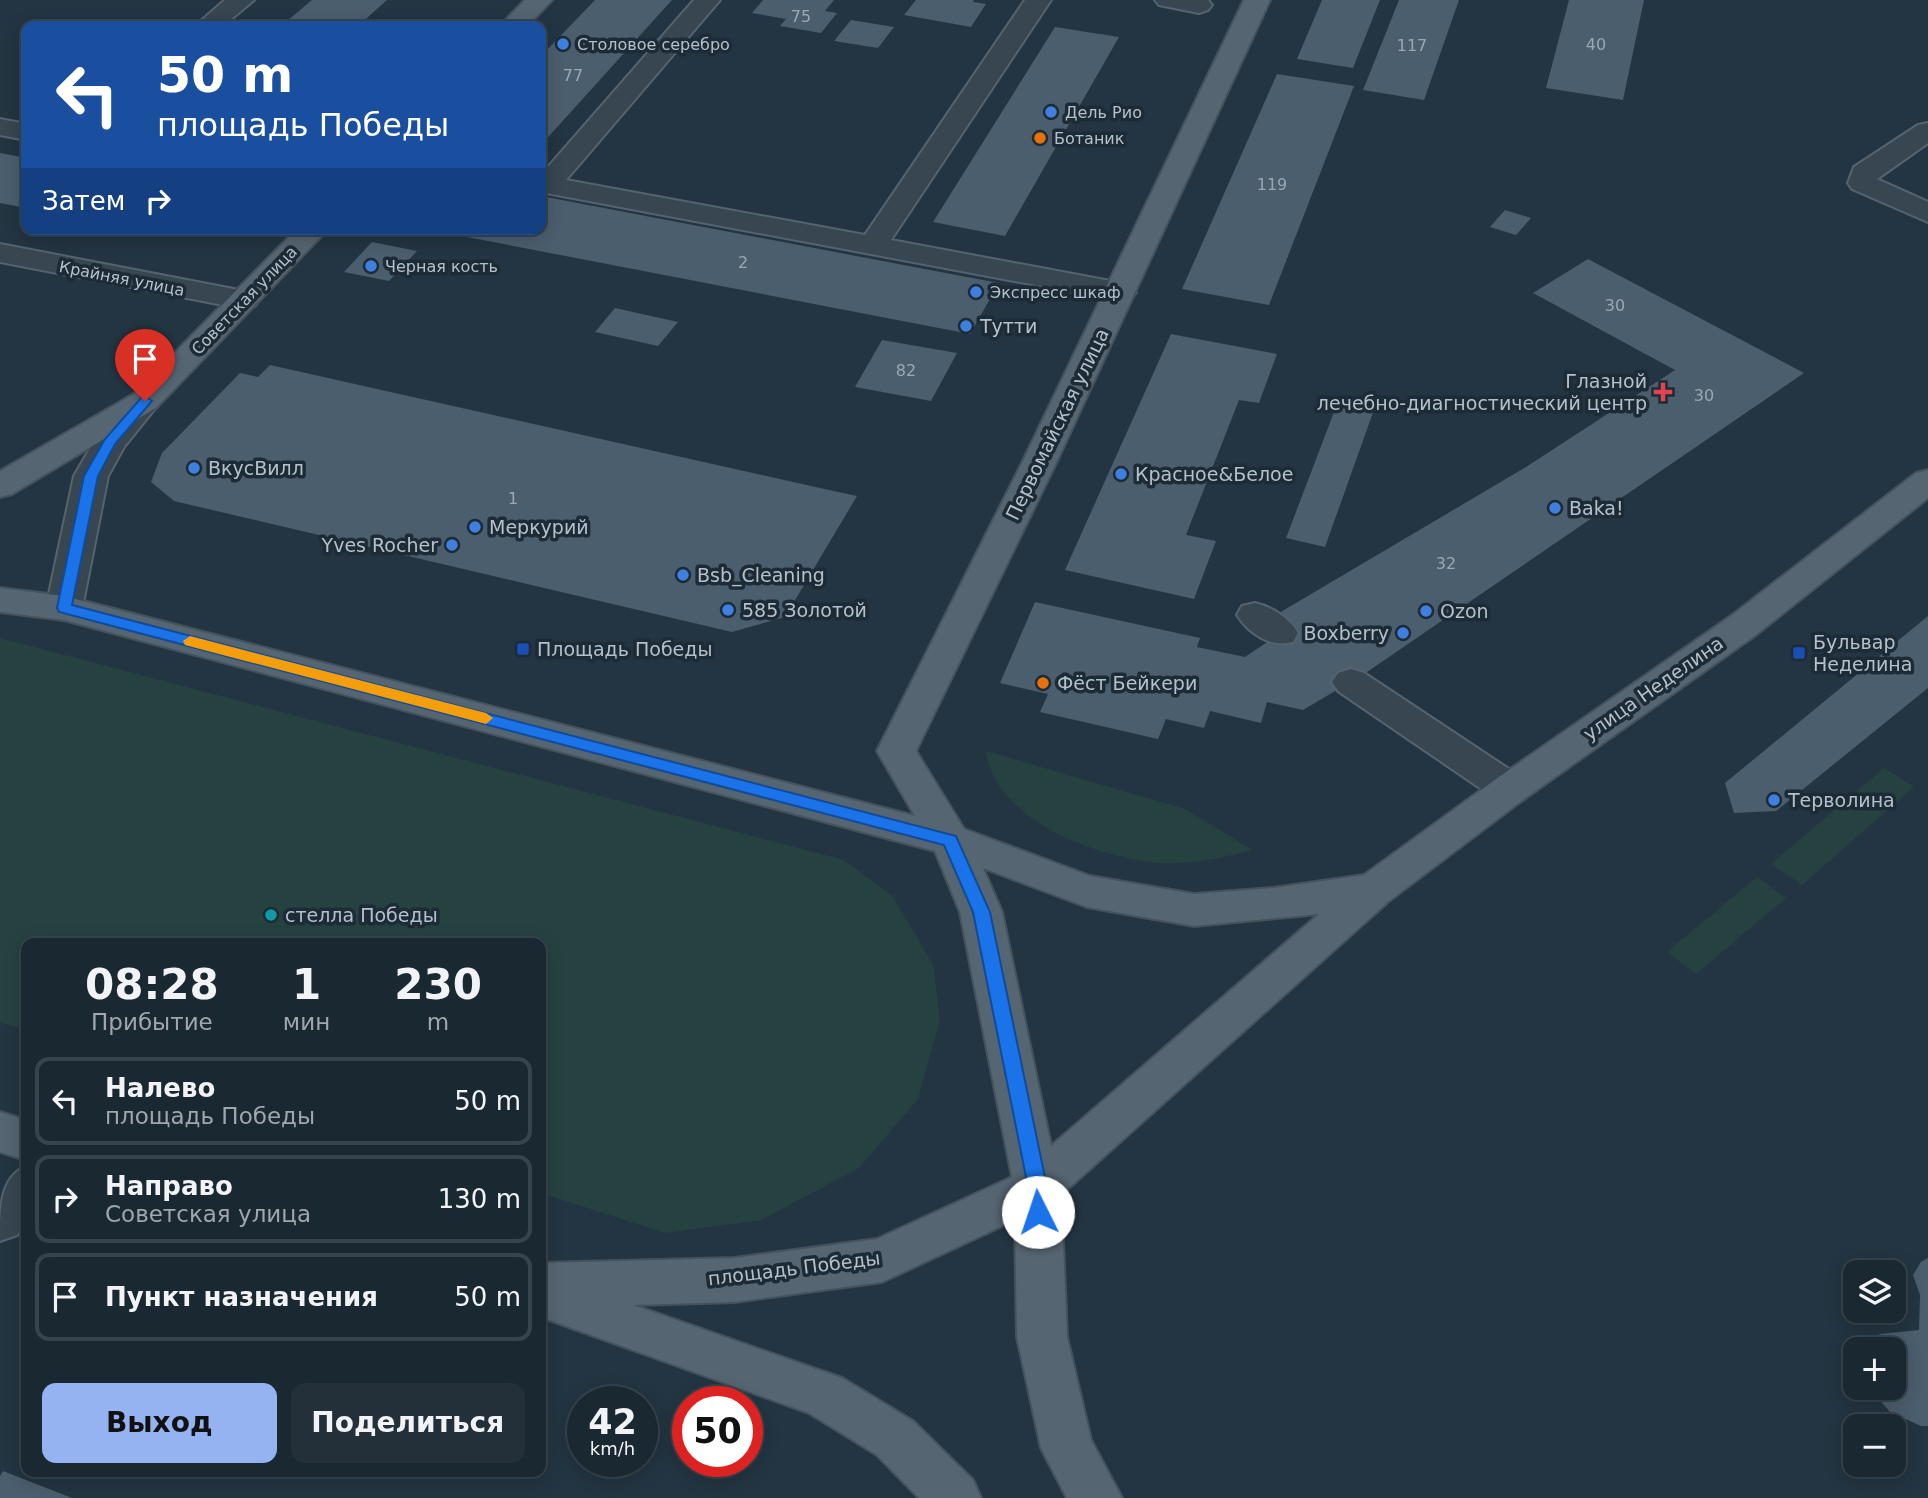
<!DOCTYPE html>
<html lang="ru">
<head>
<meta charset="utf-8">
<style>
  :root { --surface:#1a2832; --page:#23303a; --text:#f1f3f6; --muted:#9fa6ac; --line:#38444d; --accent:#95b2f1 }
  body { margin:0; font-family:"DejaVu Sans",sans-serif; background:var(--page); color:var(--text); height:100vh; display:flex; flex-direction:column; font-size:26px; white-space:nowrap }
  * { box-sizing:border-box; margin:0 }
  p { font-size:23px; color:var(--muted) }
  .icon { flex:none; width:38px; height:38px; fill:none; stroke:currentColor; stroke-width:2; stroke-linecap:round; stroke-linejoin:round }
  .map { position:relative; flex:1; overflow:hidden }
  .panel { position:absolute; left:21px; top:938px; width:525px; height:539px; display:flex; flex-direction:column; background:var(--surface); border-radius:14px; box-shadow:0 4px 18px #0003,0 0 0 2px var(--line) }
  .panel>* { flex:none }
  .hud { position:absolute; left:21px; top:21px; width:525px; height:214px; border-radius:14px; box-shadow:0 4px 18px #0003,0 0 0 2px var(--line); background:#1a4fa0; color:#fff; overflow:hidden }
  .buttons { position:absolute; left:1843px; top:1260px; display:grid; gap:14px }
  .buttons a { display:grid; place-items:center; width:63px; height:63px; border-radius:14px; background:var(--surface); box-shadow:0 4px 18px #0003,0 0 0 2px var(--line); font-size:35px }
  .speed { position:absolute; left:567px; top:1386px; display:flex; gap:14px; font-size:35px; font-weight:700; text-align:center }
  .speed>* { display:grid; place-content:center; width:91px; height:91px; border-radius:50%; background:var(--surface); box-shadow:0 4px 18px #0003,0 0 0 2px var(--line); line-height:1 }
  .speed small { font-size:18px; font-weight:400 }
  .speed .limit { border:10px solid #d22; background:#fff; color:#111 }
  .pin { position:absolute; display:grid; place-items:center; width:60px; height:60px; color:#fff; margin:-72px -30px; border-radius:50% 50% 50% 0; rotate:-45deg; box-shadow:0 0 7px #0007 }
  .pin .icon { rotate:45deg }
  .me { position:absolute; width:77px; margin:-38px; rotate:356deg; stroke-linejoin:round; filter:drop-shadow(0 0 5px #0008) }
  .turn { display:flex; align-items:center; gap:24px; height:147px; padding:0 21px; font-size:32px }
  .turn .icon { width:91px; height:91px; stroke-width:2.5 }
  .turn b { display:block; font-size:49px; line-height:60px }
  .then { display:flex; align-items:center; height:66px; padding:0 21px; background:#0003; gap:14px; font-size:26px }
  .eta { display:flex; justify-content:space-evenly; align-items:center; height:119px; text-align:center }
  .eta b { font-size:42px; font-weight:800; line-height:49px }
  .primary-button { display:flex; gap:14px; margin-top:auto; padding:14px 21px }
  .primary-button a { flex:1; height:80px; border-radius:14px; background:var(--accent); color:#111; font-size:28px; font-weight:800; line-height:80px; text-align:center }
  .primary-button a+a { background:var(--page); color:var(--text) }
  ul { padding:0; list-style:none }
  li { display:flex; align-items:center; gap:21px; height:88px; margin:0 14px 10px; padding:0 7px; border:4px solid var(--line); border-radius:14px }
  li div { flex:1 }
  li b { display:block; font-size:26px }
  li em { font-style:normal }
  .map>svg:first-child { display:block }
  .green { fill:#254241 }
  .building { fill:#4b5e6d }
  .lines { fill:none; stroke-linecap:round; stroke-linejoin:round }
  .minor-casing { stroke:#55636f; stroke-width:4 }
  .major-casing { stroke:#44525d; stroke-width:4 }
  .minor { fill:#374651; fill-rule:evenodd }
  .major { fill:#556571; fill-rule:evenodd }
  .route { fill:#1a73e8; stroke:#114b97; stroke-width:2 }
  .slow { fill:#f59e0b }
  .shop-dot { fill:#3f7fe0; stroke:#1c2b36; stroke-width:2.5 }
  .food-dot { fill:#e8710a; stroke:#1c2b36; stroke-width:2.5 }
  .health-dot { fill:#e0444e; stroke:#1c2b36; stroke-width:2.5 }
  .transit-dot { fill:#1a4fb4; stroke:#1c2b36; stroke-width:2.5 }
  .culture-dot { fill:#0f9aa8; stroke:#1c2b36; stroke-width:2.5 }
  .labels { text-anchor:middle; stroke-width:7; stroke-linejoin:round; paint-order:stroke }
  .number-label { font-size:16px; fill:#9aa8b4 }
  .far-poi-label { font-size:16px; fill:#b4c0cc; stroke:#1c2b36; text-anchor:start }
  .far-street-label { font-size:16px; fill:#b4c0cc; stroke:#1c2b36 }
  .poi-label { font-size:19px; fill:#b4c0cc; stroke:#1c2b36; text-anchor:start }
  .street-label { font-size:19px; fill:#b4c0cc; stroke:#1c2b36 }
</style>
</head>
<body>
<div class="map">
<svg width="1928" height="1498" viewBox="0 0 1928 1498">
  <rect width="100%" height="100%" fill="#233542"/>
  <!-- green -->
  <path class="green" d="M0 638 844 860 893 897 933 964 940 1020 918 1099 859 1168 761 1220 665 1233 541 1193V943H26V1030L0 1022Z
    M986 751 1185 809 1253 850C1222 858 1190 865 1158 863 1097 857 995 821 986 751Z
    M1884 768 1914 787 1802 885 1771 864Z
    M1757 877 1786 898 1696 974 1667 952Z"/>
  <!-- building -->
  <path class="building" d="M312 0H387L358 26H281Z
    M595 0H672L541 145V56Z
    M763 0H834L825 11 837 13 821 33 780 26 786 19 752 13Z
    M916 0H974L973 2 986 4 971 27 904 15Z
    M1322 0H1380L1353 68 1297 59Z
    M1399 0H1459L1424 100 1363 90Z
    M1569 0H1644L1623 100 1546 88Z
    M851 20 894 27 878 48 834 41Z
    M1055 27 1119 37 1005 236 933 222Z
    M1277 74 1354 86 1269 305 1182 289Z
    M0 153 26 158V208L0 203Z
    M541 196 930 270 999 283 970 334 436 231 541 229Z
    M1505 210 1531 218 1516 235 1490 227Z
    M372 242 417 251 389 281 344 272Z
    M1588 259 1804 373 1364 674 1303 710 1267 702 1261 723 1210 711 1204 728 1166 719 1158 739 1040 712 1048 694 1000 683 1035 602 1200 638 1197 647 1245 657 1294 624 1279 613 1526 467 1675 370 1533 293Z
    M615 308 678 322 658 346 595 332Z
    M1171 334 1277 354 1259 403 1239 400 1186 535 1216 541 1194 599 1065 570Z
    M882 340 957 353 931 401 855 387Z
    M270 365 829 490 857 496 785 617 732 632 174 501 151 482 162 453 240 373 258 377Z
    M1339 399 1375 407 1325 547 1286 538Z
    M1928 616V688L1776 811 1734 813 1725 783Z
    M1928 1258V1426H1921L1890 1412 1869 1388H1894V1349H1864L1867 1342 1880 1334 1919 1330 1920 1295 1913 1275 1921 1262Z
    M3 1471 72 1498H0V1476Z"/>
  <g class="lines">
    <defs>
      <path id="minor" d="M225 0H254L223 26H195Z
        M694 0H720L566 180 865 235 1025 0H1051L891 240 1121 283 1132 286 1136 292 1132 298 1121 301 541 192V175Z
        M1155 0H1208L1212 5 1208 10 1199 13 1159 5Z
        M0 119 26 124V140L0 135Z
        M1928 123V143L1877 179 1928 202V222L1852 189 1848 183 1854 167 1918 125Z
        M0 244 244 291 255 294 259 300 255 306 244 309 0 262Z
        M145 391 156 394 161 401 124 447 108 476 82 608 77 617 64 620 51 617 46 608 74 476 98 435 134 394Z
        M1255 603C1272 607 1289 618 1298 633L1293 642C1271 648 1249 634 1237 615L1242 606Z
        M1351 669 1364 673 1524 779 1530 789 1524 799 1510 804 1496 799 1338 691 1332 682 1338 673Z
        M26 1166V1222L17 1235 0 1241C0 1207 0 1178 26 1166Z"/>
      <path id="major" d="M525 0H552L527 26H500Z
        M1244 0H1270L1057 461 916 751 964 829 1090 876 1194 894 1273 888 1364 875 1496 779 1731 616 1916 473 1928 470V498L1757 634 1524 799 1389 901 1061 1195 1067 1337 1091 1440 1122 1498H1067L1041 1448 1017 1337 1015 1220 882 1282 735 1302 633 1305 842 1378 913 1421 973 1480 981 1498H919L877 1455 809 1413 541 1317V1263L735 1258 877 1239 1012 1177 960 912 935 851 64 620 0 612V588L64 596 915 816 877 751 1023 461ZM983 868 1087 907 1194 926 1319 914 1051 1146 1002 912Z
        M297 229H328L156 408 12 494 0 497V471L134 394Z
        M0 1112 26 1120V1160L0 1152Z"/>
    </defs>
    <!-- minor casing -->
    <use href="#minor" class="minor-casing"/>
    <!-- major casing -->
    <use href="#major" class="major-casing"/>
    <!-- minor -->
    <use href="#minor" class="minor"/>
    <!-- major -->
    <use href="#major" class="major"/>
  </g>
  <!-- route -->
  <path class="route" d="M145 396 152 401 115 444 98 476 72 605 956 836 990 912 1047 1187 1048 1212 1045 1218 1038 1220 1031 1218 1028 1212V1187L973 912 944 845 59 612 57 608 84 476 105 439 141 398Z"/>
  <!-- slow -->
  <path class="slow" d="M190 636 486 713 493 718 486 724 185 645 183 641Z"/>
  <!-- markers -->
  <g class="shop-dot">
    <circle cx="563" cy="44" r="7"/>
    <circle cx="1051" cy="112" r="7"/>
    <circle cx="371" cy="266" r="7"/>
    <circle cx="976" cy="292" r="7"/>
    <circle cx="966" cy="326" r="7"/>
    <circle cx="194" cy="468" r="7"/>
    <circle cx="1121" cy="474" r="7"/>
    <circle cx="1555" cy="508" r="7"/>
    <circle cx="475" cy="527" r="7"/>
    <circle cx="452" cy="545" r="7"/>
    <circle cx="683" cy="575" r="7"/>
    <circle cx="728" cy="610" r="7"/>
    <circle cx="1426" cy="611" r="7"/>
    <circle cx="1403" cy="633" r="7"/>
    <circle cx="1774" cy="800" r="7"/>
  </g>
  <g class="food-dot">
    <circle cx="1040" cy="138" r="7"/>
    <circle cx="1043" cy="683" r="7"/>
  </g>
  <path class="health-dot" d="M1659.5 381.5h7v7h7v7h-7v7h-7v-7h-7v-7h7z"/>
  <g class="transit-dot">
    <rect x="516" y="642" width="14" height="14" rx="3.5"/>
    <rect x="1792" y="646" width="14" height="14" rx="3.5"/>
  </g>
  <circle class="culture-dot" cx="271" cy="915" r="7"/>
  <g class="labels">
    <!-- number labels -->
    <g class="number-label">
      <text x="801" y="22">75</text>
      <text x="1596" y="50">40</text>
      <text x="1412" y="51">117</text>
      <text x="573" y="81">77</text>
      <text x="1272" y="190">119</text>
      <text x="743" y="268">2</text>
      <text x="1615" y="311">30</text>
      <text x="906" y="376">82</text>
      <text x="1704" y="401">30</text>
      <text x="513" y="504">1</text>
      <text x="1446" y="569">32</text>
    </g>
    <!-- far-poi labels -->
    <g class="far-poi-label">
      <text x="577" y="50">Столовое серебро</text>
      <text x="1065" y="118">Дель Рио</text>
      <text x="1054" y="144">Ботаник</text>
      <text x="385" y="272">Черная кость</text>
      <text x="990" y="298">Экспресс шкаф</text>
    </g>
    <!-- far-street labels -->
    <g class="far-street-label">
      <text transform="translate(122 278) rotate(11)" y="6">Крайняя улица</text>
      <text transform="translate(244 300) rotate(-46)" y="6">Советская улица</text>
    </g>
    <!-- poi labels -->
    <g class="poi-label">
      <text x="980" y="333">Тутти</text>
      <text x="1647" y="388" text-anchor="end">Глазной<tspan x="1647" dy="22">лечебно-диагностический центр</tspan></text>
      <text x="208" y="475">ВкусВилл</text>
      <text x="1135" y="481">Красное&amp;Белое</text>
      <text x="1569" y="515">Baka!</text>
      <text x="489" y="534">Меркурий</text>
      <text x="438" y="552" text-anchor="end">Yves Rocher</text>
      <text x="697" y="582">Bsb_Cleaning</text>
      <text x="742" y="617">585 Золотой</text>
      <text x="1440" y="618">Ozon</text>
      <text x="1389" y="640" text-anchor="end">Boxberry</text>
      <text x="1813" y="649">Бульвар<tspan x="1813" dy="22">Неделина</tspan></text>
      <text x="537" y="656">Площадь Победы</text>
      <text x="1057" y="690">Фёст Бейкери</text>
      <text x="1788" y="807">Терволина</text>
      <text x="285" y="922">стелла Победы</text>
    </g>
    <!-- street labels -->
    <g class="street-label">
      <text transform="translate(1057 424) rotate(-64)" y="7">Первомайская улица</text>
      <text transform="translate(1653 688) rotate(-35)" y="7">улица Неделина</text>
      <text transform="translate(794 1268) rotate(-7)" y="7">площадь Победы</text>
    </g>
  </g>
</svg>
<div class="buttons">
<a><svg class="icon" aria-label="layers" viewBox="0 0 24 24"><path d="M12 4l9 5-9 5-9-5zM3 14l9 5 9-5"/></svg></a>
<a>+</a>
<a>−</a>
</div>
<div class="speed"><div>42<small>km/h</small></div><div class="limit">50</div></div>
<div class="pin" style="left:145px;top:401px;background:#d93025"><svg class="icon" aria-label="arrive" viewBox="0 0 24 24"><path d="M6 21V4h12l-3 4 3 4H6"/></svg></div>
<svg class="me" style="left:1038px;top:1212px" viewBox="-20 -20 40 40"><circle r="19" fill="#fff"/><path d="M0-13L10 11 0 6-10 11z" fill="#1a73e8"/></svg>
<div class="hud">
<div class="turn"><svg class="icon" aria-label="left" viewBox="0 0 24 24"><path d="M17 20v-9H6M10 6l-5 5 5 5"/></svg><div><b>50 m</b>площадь Победы</div></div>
<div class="then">Затем<svg class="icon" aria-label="right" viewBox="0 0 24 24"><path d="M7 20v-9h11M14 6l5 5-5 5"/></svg></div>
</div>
<section class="panel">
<div class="eta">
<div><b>08:28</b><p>Прибытие</p></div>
<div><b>1</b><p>мин</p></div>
<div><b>230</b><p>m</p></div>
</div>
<ul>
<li><svg class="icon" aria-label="left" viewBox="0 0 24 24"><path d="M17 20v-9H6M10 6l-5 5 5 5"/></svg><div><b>Налево</b><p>площадь Победы</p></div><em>50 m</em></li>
<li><svg class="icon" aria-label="right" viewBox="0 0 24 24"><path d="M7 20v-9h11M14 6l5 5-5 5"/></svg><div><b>Направо</b><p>Советская улица</p></div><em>130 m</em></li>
<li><svg class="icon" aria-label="arrive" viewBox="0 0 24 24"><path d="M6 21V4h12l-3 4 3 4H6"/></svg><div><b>Пункт назначения</b></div><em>50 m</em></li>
</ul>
<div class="primary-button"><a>Выход</a><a>Поделиться</a></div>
</section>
</div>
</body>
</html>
